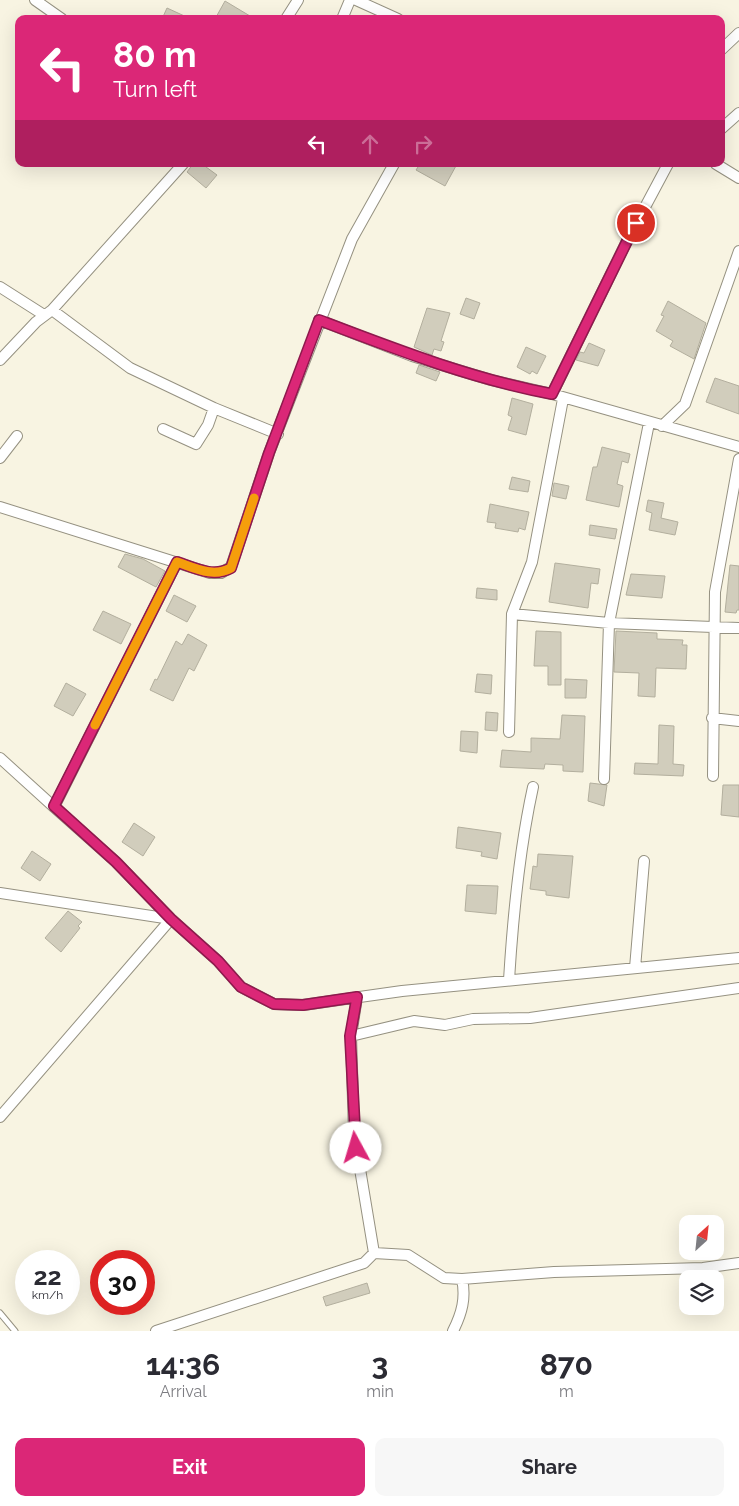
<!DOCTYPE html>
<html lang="en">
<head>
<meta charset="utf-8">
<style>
  :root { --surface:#fff; --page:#f7f7f7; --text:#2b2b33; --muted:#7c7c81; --accent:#db2777 }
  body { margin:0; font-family:Raleway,sans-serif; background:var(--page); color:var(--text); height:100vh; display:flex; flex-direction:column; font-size:19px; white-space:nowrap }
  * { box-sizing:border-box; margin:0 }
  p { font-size:16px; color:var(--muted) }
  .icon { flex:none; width:28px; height:28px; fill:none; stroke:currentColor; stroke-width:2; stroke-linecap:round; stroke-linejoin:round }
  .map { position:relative; height:1331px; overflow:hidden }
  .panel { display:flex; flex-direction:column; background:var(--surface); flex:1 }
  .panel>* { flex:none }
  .top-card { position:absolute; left:15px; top:15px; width:710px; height:152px; border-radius:10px; box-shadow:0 5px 20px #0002; background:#db2777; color:#fff; overflow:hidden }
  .needle { width:32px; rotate:27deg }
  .fabs { position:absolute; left:679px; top:1215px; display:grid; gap:10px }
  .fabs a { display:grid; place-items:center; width:45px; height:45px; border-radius:10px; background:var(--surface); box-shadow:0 5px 20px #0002; font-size:25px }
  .speed { position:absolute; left:15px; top:1250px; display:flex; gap:10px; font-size:25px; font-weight:700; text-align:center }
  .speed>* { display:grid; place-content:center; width:65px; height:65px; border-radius:50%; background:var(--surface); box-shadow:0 5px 20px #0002; line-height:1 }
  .speed small { font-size:12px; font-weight:400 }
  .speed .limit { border:8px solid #d22; background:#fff; color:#111 }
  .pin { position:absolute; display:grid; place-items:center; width:42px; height:42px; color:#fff; margin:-21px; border:2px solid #fff; border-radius:50%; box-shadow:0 1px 5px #0007 }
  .me { position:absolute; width:55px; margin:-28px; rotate:354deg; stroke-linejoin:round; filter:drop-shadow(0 0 4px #0008) }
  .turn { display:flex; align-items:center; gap:18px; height:105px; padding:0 15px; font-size:22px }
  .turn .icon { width:65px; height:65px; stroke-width:2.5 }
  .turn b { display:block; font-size:35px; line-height:42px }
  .lanes { display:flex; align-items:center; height:48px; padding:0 15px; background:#0003; justify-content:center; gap:25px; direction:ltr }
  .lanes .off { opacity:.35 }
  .eta { display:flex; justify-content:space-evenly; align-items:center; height:85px; text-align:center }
  .eta b { font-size:30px; font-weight:700; line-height:35px }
  .button { display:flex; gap:10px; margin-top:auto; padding:10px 15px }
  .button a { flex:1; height:58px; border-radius:10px; background:var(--accent); color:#fff; font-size:20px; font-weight:700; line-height:58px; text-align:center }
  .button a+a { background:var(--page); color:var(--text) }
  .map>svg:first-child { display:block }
  .building { fill:#d1cdbc; stroke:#b3af9e }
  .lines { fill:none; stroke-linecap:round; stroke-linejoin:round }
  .service-casing { stroke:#959181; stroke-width:7 }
  .minor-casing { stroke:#959181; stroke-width:12 }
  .service { stroke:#fff; stroke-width:5 }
  .minor { stroke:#fff; stroke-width:10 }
  .route-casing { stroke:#8e194d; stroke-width:12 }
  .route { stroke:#db2777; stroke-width:9 }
  .slow { stroke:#f59e0b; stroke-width:9 }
</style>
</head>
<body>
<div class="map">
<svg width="739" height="1331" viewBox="0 0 739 1331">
  <rect width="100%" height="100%" fill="#f8f4e2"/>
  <!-- building -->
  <path class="building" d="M225 1 255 19H215Z
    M167 8 191 19H162Z
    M193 164H202L217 175 206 188 187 172Z
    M420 164H457L445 186 416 170Z
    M466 298 480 303 474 319 460 314Z
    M668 301 706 323 694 359 670 346 673 341 656 331 664 316 661 315Z
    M427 308 450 313 441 341 444 342 441 351 434 349 432 355 414 347Z
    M589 343 605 350 598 366 576 360 580 352 584 353Z
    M526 347 546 356 537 374 532 371 530 374 517 367Z
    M419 365 440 372 436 381 416 373Z
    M715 378 739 386V414L706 402Z
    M512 398 533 404 526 435 508 430 512 417 508 415Z
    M602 447 630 454 628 463 622 461 617 484 623 486 619 507 586 500 593 467H597Z
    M512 477 530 481 528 492 509 489Z
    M554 483 569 486 566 499 552 496Z
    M648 500 664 503 661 518 678 522 675 535 649 530 652 513 646 511Z
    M490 504 529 512 525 530 519 528 518 532 495 528 496 523 487 522Z
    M590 525 617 529 615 539 589 535Z
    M125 554 143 559 165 571 156 587 118 567Z
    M555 563 600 569 598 584 591 583 588 608 549 602Z
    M730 565 739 566V610H737L736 613 725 612Z
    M631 574 665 576 662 598 626 595Z
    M477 588 497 590V600L476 598Z
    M174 595 196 606 187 622 166 611Z
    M103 611 131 624 121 644 93 630Z
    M536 631 561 632V685H548V666H534Z
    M616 631 657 633V639L683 640 682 645H687L686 669 656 668 655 697 638 696 639 673 614 672Z
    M188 634 207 645 194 671 189 668 173 701 150 690 155 679 157 680 176 641 182 645Z
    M477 674 492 675 491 694 475 692Z
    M565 679 587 680 586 698H565Z
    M66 683 86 694 73 716 54 706Z
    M486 712 498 713 497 731 485 730Z
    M562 715 585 716 583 772 563 771V765L545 764 544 769 500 767 502 750 531 752V738L560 739Z
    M659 725 674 726 673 764 684 765 683 776 634 774 635 763 658 764Z
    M461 731 478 732 477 753 460 751Z
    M590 783 607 785 604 806 588 801Z
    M723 785H739V817L721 815Z
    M134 823 155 837 143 856 122 842Z
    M458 827 501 833 497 859 481 856 482 852 456 848Z
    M32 851 51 864 40 881 21 868Z
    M538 854 573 856 569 898 546 895V891L530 889 533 866 537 867Z
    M467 885 498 886 496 914 465 911Z
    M68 911 82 922 78 926 80 928 61 952 45 938Z
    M367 1283 370 1293 326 1306 323 1297Z"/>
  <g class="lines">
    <defs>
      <path id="service" d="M0 1313 15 1331"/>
      <path id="minor" d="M35 0 62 19
        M356 0 398 19
        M286 19 298 0
        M342 19 350 0
        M721 50 739 33
        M721 129 739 113
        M716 164 739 178
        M0 287 44 315
        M52 310 130 368 214 408 278 434
        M319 320 412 356 491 380 552 394 739 447
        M0 360 36 322 52 310 183 164
        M552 394 628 239 668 164
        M662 426 685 404 739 251
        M163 429 196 444 208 425 214 408
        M0 458 17 436
        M0 507 210 573H221L231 567 269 453 352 239 394 164
        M512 614 609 623 739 628
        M712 718 739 721
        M509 732 512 614 532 562 563 399
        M0 758 54 807
        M713 776 715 592 739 459
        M604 779 609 623 649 423
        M0 893 171 919
        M171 919 116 862 54 807 177 562
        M635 968 644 861
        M509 980C513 915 519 851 533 787
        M357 997 351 1036 354 1133 374 1253
        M351 1036 414 1021 445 1025 473 1019 530 1018 739 988
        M0 1117 171 919 218 961 241 987 274 1004 303 1005 402 991 739 958
        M156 1331 364 1263 374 1253 408 1255 444 1278 462 1279 554 1272 703 1268 739 1263
        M453 1331C462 1313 466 1298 462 1279"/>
    </defs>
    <!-- service casing -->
    <use href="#service" class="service-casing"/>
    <!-- minor casing -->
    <use href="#minor" class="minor-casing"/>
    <!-- service -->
    <use href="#service" class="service"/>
    <!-- minor -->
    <use href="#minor" class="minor"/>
  </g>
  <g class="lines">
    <defs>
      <path id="route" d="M356 1148 350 1036 357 997 303 1005 274 1004 241 987 218 961 171 919 116 862 54 806 177 562C195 568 213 578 231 568L269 453 319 320C395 349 472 379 552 394L636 223"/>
    </defs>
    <!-- route casing -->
    <use href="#route" class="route-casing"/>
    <!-- route -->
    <use href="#route" class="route"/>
    <!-- slow -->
    <path class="slow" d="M95 725 177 562C195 568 213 578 231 568L254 498"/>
  </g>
</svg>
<div class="fabs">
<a><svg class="needle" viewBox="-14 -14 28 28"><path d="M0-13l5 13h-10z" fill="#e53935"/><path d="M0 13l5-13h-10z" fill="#7c7c81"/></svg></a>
<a><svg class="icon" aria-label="layers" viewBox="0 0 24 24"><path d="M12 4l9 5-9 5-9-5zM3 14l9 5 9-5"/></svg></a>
</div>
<div class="speed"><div>22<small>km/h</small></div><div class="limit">30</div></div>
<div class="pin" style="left:636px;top:223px;background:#d93025"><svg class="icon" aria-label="arrive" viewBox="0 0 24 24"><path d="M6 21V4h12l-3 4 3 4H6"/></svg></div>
<svg class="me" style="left:356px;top:1148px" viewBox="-20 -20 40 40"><circle r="19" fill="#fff"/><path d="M0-13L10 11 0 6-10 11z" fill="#db2777"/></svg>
<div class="top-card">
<div class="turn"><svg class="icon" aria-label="left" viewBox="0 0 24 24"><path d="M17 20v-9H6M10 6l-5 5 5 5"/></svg><div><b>80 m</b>Turn left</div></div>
<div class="lanes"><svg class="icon" aria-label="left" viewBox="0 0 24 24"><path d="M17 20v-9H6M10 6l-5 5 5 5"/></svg><svg class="icon off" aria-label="ahead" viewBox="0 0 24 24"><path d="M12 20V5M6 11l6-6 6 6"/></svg><svg class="icon off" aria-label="right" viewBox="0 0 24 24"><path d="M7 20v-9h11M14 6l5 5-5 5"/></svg></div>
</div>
</div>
<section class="panel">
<div class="eta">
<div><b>14:36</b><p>Arrival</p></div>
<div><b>3</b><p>min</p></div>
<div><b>870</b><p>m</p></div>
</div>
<div class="button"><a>Exit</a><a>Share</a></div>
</section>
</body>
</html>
